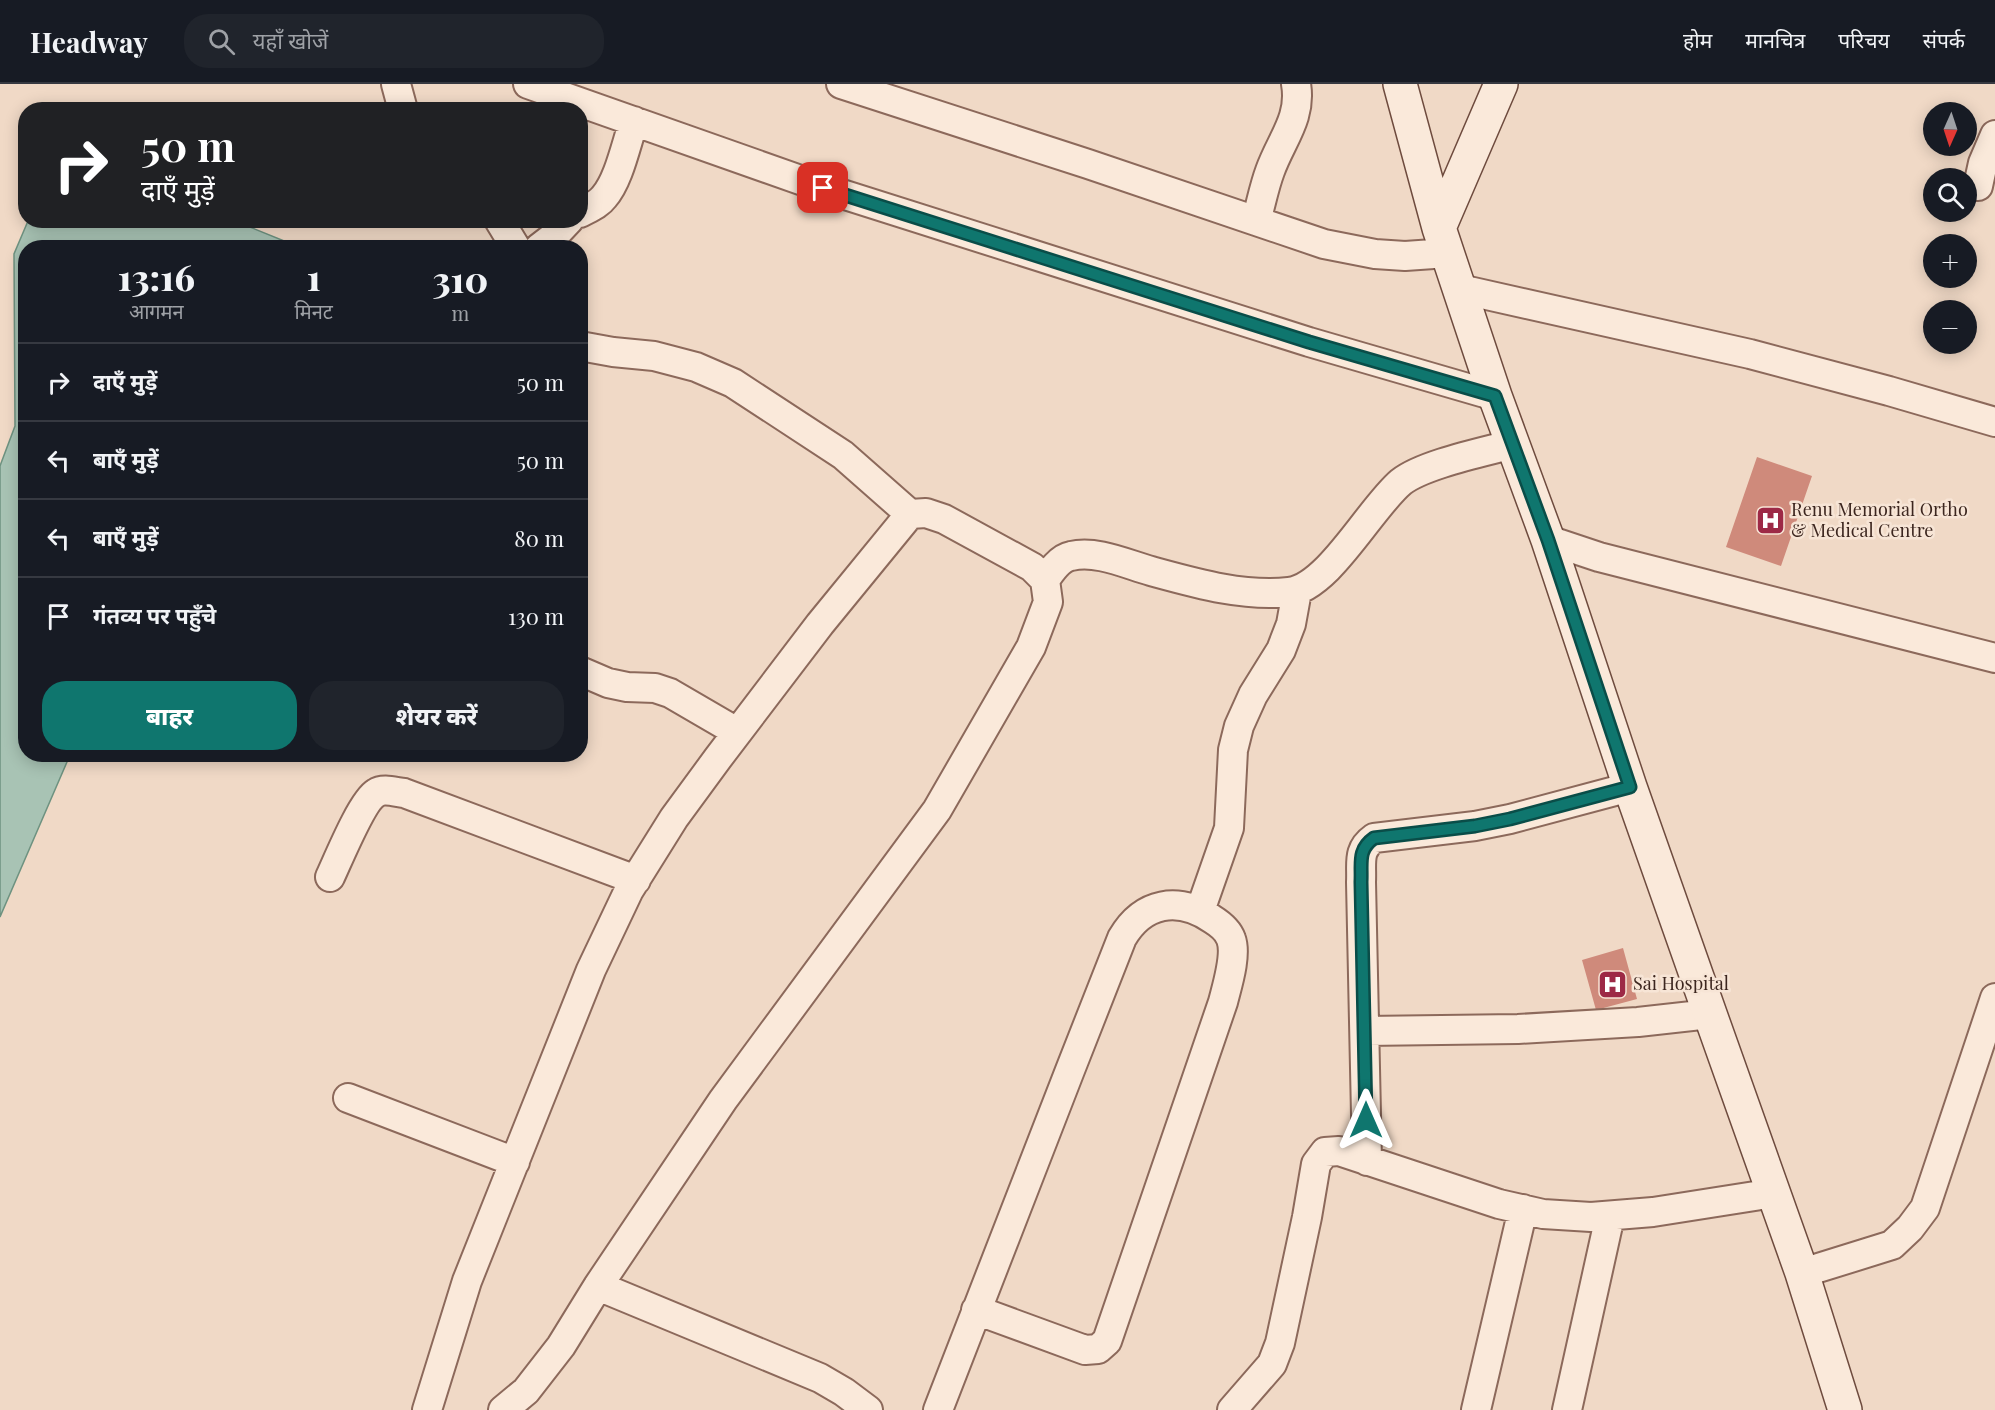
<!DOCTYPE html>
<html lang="hi">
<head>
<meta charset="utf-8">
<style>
  :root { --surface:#171b24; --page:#20242c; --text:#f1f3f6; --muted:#9ea1a6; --line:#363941; --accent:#0f766e }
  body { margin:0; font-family:"Playfair Display","Noto Sans Devanagari",serif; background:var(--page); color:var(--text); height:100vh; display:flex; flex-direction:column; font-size:22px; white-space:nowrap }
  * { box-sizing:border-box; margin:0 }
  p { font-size:20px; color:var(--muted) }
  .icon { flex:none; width:33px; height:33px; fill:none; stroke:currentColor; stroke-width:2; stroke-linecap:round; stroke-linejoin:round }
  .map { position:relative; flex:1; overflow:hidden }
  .side { position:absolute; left:18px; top:156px; width:570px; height:522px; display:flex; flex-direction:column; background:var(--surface); border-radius:24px; box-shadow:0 3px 15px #0003 }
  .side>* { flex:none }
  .banner { position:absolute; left:18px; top:18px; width:570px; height:126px; border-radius:24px; box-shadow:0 3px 15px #0003; background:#202124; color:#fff; overflow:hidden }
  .needle { width:39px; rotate:183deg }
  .tools { position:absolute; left:1923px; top:18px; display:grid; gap:12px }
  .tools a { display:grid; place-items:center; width:54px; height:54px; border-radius:50%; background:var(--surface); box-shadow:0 3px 15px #0003; font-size:30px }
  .pin { position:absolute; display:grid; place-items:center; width:51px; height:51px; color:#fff; margin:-26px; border-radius:12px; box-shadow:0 3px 9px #0006 }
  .me { position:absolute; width:66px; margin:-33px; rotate:0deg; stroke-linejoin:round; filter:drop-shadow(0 0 4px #0008) }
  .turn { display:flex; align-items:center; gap:21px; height:126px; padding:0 24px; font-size:27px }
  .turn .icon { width:78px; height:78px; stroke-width:2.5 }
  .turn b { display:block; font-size:42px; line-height:51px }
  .eta { display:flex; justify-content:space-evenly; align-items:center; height:102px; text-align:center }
  .eta b { font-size:36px; font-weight:800; line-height:42px }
  .action { display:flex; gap:12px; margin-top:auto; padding:12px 24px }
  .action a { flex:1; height:69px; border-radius:24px; background:var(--accent); color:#fff; font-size:24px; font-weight:800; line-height:69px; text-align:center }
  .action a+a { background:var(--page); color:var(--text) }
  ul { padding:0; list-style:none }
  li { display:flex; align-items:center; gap:18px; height:78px; padding:0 24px; border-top:2px solid var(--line) }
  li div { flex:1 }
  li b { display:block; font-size:22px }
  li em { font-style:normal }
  header { display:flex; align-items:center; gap:36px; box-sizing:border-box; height:84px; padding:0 30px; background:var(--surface); border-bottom:2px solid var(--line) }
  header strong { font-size:28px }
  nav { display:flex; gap:33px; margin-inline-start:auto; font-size:21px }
  .search { width:420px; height:54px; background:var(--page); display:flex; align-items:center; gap:15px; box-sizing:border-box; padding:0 21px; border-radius:24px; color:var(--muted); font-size:22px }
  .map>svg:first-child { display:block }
  .water { fill:#a8c3b4; stroke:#6e9280; stroke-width:1.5 }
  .building { fill:#cf8a7b }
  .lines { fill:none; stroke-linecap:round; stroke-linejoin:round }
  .street-casing { stroke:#8c695b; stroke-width:32 }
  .secondary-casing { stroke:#6e4b3e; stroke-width:36 }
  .street { stroke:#fae9da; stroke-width:28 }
  .secondary { stroke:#fae9da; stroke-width:33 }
  .route-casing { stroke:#0a4d48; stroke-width:15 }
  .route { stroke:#0f766e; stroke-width:10 }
  .labels { text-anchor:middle; stroke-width:5; stroke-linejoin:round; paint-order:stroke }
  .poi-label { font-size:18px; fill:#3c261f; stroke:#f7e5d6; text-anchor:start }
</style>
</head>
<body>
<header>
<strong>Headway</strong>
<div class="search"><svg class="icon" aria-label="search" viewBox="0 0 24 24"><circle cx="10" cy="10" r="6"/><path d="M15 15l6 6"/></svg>यहाँ खोजें</div>
<nav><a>होम</a><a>मानचित्र</a><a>परिचय</a><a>संपर्क</a></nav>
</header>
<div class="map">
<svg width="1995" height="1326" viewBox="0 0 1995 1326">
  <rect width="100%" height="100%" fill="#f0d9c6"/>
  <!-- water -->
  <path class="water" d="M28 137H235L299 163 26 164V670L70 671 0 833V382L15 342 14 170Z"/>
  <!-- building -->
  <path class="building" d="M1757 373 1812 392 1781 482 1726 463Z
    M1623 864 1637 915 1596 926 1582 876Z"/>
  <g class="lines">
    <defs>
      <path id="street" d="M396 0 403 26
        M528 0 823 104 1309 258 1495 312
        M841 0 1088 80 1324 160 1375 170 1405 172 1448 169
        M1978 102 1983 79 1995 51
        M580 129C589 124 598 121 604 113 619 96 626 60 634 37
        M499 136 516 164
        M1256 137C1261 120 1264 103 1270 87 1281 56 1302 34 1296 0
        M539 164 552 154 569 136
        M1460 205 1750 270 1889 307 1995 338
        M580 262 613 268 654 272 696 283 733 299 843 371 910 430
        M1548 456 1599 473 1995 574
        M1045 496C1051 487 1060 474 1071 472 1097 466 1126 480 1151 487 1195 499 1243 513 1289 508 1329 503 1370 424 1401 398 1424 380 1484 368 1513 360
        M580 587 608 599 627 603 655 604 670 609 737 648
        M330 793C338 776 362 717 376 709 383 704 395 708 404 709L636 796
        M1200 827 1229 744 1233 666 1239 642 1253 611 1281 566 1291 540 1297 507
        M1365 947 1518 945 1638 938 1710 930
        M348 1014 515 1078
        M1367 1077 1361 798C1362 779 1357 766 1374 754L1475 742 1510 735 1630 703
        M1802 1189 1892 1161 1910 1144 1925 1124 1995 914
        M598 1202 820 1294 844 1308 868 1326
        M427 1326 467 1197 591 886 629 806 674 734 718 674 820 540 910 430 926 429 944 435 1032 483 1045 496 1048 518 1031 563 937 726 723 1016 598 1202 561 1262 526 1307 503 1326
        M938 1326C999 1168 1060 1011 1122 854 1143 818 1178 812 1212 835 1220 840 1228 846 1231 855 1237 871 1227 902 1223 918L1107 1257 1098 1265 1085 1266 976 1226
        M1232 1326 1272 1280 1280 1259 1307 1133 1316 1080 1325 1068 1339 1067 1499 1120 1543 1130 1591 1133 1653 1128 1774 1109
        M1476 1326 1523 1125
        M1567 1326 1610 1132"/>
      <path id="secondary" d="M1400 0 1439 144 1495 312 1548 456 1630 703 1710 930 1802 1189 1845 1326
        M1439 144 1501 0"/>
    </defs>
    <!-- street casing -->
    <use href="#street" class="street-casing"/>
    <!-- secondary casing -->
    <use href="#secondary" class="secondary-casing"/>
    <!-- street -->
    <use href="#street" class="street"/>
    <!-- secondary -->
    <use href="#secondary" class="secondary"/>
  </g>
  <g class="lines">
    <defs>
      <path id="route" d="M823 104 1309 258 1495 312 1548 456 1630 703 1510 735 1475 742 1374 754C1357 766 1362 779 1361 798L1366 1036"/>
    </defs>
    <!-- route casing -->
    <use href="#route" class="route-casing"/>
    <!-- route -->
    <use href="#route" class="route"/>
  </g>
  <!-- icons -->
  <defs>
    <symbol id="hospital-square" viewBox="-11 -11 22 22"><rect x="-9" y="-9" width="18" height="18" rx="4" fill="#9d2946" stroke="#f7e5d6"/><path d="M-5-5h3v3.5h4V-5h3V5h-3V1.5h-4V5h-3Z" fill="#fff"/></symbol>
  </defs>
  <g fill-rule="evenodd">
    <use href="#hospital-square" x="1754" y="420" width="33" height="33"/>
    <use href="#hospital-square" x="1596" y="884" width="33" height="33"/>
  </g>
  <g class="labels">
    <!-- poi labels -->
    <g class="poi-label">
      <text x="1791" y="432">Renu Memorial Ortho<tspan x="1791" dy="21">&amp; Medical Centre</tspan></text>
      <text x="1633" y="906">Sai Hospital</text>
    </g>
  </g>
</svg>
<div class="tools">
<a><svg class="needle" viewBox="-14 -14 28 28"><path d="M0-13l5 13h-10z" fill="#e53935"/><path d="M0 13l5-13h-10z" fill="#9ea1a6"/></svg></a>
<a><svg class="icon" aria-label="search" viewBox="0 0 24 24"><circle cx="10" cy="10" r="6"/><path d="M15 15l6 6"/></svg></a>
<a>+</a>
<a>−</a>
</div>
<div class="pin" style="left:823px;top:104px;background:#d93025"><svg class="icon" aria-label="arrive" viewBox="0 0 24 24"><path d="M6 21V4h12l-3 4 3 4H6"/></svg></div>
<svg class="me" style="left:1366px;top:1036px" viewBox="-20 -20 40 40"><path d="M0-17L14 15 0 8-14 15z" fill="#0f766e" stroke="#fff" stroke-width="4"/></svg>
<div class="banner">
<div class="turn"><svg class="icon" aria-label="right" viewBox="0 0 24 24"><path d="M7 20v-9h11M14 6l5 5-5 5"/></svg><div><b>50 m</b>दाएँ मुड़ें</div></div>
</div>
<section class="side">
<div class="eta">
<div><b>13:16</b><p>आगमन</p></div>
<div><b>1</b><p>मिनट</p></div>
<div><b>310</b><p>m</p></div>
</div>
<ul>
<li><svg class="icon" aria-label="right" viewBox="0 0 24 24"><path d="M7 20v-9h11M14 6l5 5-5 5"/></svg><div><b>दाएँ मुड़ें</b></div><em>50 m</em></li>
<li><svg class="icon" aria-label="left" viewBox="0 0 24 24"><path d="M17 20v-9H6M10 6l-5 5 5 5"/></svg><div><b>बाएँ मुड़ें</b></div><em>50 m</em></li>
<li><svg class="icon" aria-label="left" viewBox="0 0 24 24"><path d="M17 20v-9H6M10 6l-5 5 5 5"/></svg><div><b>बाएँ मुड़ें</b></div><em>80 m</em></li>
<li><svg class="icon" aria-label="arrive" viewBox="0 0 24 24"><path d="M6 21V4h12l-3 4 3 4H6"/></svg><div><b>गंतव्य पर पहुँचे</b></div><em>130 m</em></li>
</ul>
<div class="action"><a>बाहर</a><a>शेयर करें</a></div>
</section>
</div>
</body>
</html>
